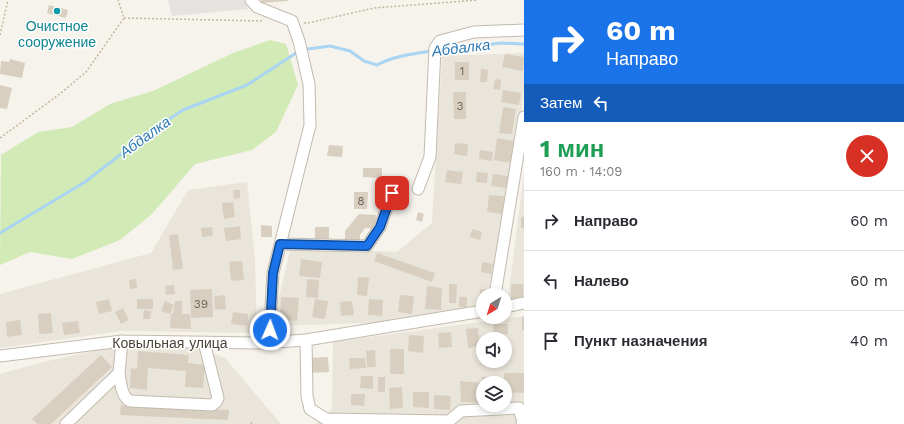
<!DOCTYPE html>
<html lang="ru">
<head>
<meta charset="utf-8">
<style>
  :root { --surface:#fff; --page:#f7f7f7; --text:#2b2b33; --muted:#7c7c81; --line:#e1e1e2 }
  body { margin:0; font-family:"Work Sans",sans-serif; background:var(--page); color:var(--text); height:100vh; display:flex; flex-direction:column; font-size:15px; white-space:nowrap }
  * { box-sizing:border-box; margin:0 }
  p { font-size:13px; color:var(--muted) }
  .icon { flex:none; width:22px; height:22px; fill:none; stroke:currentColor; stroke-width:2; stroke-linecap:round; stroke-linejoin:round }
  .map { position:relative; flex:1; overflow:hidden }
  .drawer { display:flex; flex-direction:column; background:var(--surface); width:380px }
  .drawer>* { flex:none }
  .top-card { background:#1a73e8; color:#fff; overflow:hidden }
  .needle { width:26px; rotate:218deg }
  .tools { position:absolute; left:476px; top:288px; display:grid; gap:8px }
  .tools a { display:grid; place-items:center; width:36px; height:36px; border-radius:50%; background:var(--surface); box-shadow:0 2px 6px #0003; font-size:20px }
  .pin { position:absolute; display:grid; place-items:center; width:34px; height:34px; color:#fff; margin:-17px; border-radius:8px; box-shadow:0 2px 6px #0006 }
  .me { position:absolute; width:44px; margin:-22px; rotate:2deg; stroke-linejoin:round; filter:drop-shadow(0 0 3px #0008) }
  .turn { display:flex; align-items:center; gap:14px; height:84px; padding:0 16px; font-size:18px }
  .turn .icon { width:52px; height:52px; stroke-width:2.5 }
  .turn b { display:block; font-size:28px; line-height:34px }
  .then { display:flex; align-items:center; height:38px; padding:0 16px; background:#0003; gap:8px; font-size:15px }
  .round { display:grid; place-items:center; flex:none; width:42px; height:42px; border-radius:21px; background:var(--page) }
  .headline { display:flex; align-items:center; justify-content:space-between; height:68px; padding:0 16px }
  h1 { font-size:24px; font-weight:700; line-height:30px; color:#1e9e55 }
  ul { padding:0; list-style:none }
  li { display:flex; align-items:center; gap:12px; height:60px; padding:0 16px; border-top:1px solid var(--line) }
  li div { flex:1 }
  li b { display:block; font-size:15px }
  li em { font-style:normal }
  main { display:flex; flex:1; min-height:0 }
  .map>svg:first-child { display:block }
  .residential { fill:#eae5da; fill-rule:evenodd }
  .green { fill:#d2eab5 }
  .parking { fill:#e5e3e0 }
  .lines { fill:none; stroke-linecap:round; stroke-linejoin:round }
  .stream { stroke:#a9d4f2; stroke-width:3 }
  .building { fill:#d8cfc1 }
  .minor-casing { stroke:#c2bbae; stroke-width:13 }
  .path { stroke:#c4b79f; stroke-width:1.5; stroke-dasharray:2 2; stroke-linecap:butt }
  .minor { stroke:#fff; stroke-width:11 }
  .route-casing { stroke:#114b97; stroke-width:10 }
  .route { stroke:#1a73e8; stroke-width:7 }
  .culture-dot { fill:#0f9aa8; stroke:#fff; stroke-width:1.5 }
  .labels { text-anchor:middle; stroke-width:3; stroke-linejoin:round; paint-order:stroke }
  .number-label { font-size:12px; fill:#6e675b }
  .culture-label { font-size:14px; fill:#0d838f; stroke:#fff }
  .street-label { font-size:14px; fill:#4b4439; stroke:#fff }
  .water-label { font-size:15px; font-style:italic; fill:#2e7ab2; stroke:#fff }
</style>
</head>
<body>
<main>
<div class="map">
<svg width="524" height="424" viewBox="0 0 524 424">
  <rect width="100%" height="100%" fill="#f6f3ec"/>
  <!-- residential -->
  <path class="residential" d="M524 53V88L498 295H483V317H495V319L272 326 291 247 397 252 432 223 442 56Z
    M524 173V302L507 306Z
    M247 182 255 259 257 333 122 331 0 348V294L151 253 188 190Z
    M524 316V424H315L332 409 333 342ZM483 339H505V361H483ZM483 383H505V405H483Z
    M192 345 225 358 281 424H0V374L39 363 111 347Z"/>
  <!-- green -->
  <path class="green" d="M270 40 286 44 298 85 276 132 252 150 195 164 152 214 120 240 72 259 30 252 0 265 1 155 38 132 72 127 110 104 153 91 233 53Z"/>
  <!-- parking -->
  <path class="parking" d="M168 0H245L248 9 172 16Z"/>
  <g class="lines">
    <!-- stream -->
    <path class="stream" d="M308 49 330 46 350 51 364 61 377 65C394 56 412 54 432 51
      M437 51 501 43 524 44
      M0 233 85 182 151 131 183 110 247 85 296 53"/>
  </g>
  <!-- building -->
  <path class="building" d="M261 0H288V1L261 3Z
    M49 5 68 10 66 18 47 13Z
    M505 54 524 57 523 71 502 67Z
    M10 59 25 63 22 78 0 74 1 61 9 62Z
    M455 62H469V80H455Z
    M481 69 488 70 487 82H480Z
    M495 79 501 80 500 90 493 89Z
    M0 85 12 88 7 109 0 108Z
    M503 90 521 93 519 105 501 102Z
    M453 92H466V119H454Z
    M503 107 516 109 512 134 499 133Z
    M497 138 515 141 512 163 494 160Z
    M455 143 468 144 467 156 454 154Z
    M329 145 343 146 342 157 327 156Z
    M480 150 493 152 492 161 479 159Z
    M363 168H382V178L363 177Z
    M447 170 463 172 461 184 445 182Z
    M477 172 488 173 487 183 476 182Z
    M493 174 508 176 506 188 491 186Z
    M233 190H240V198L234 199Z
    M354 192H368L367 209H354Z
    M489 195 504 196 502 214 487 212Z
    M233 202 235 217 224 219 222 203Z
    M418 212 424 214 422 222 416 220Z
    M359 214 376 215 375 229 365 228 360 235V244H345V231Z
    M521 217H524V228H521Z
    M261 225 272 226V237H261Z
    M240 226 241 239 226 241 224 228Z
    M212 227 213 236 202 237 201 228Z
    M315 227H329V241L315 240Z
    M472 229 482 232 480 240 470 237Z
    M178 234 183 269 173 270 169 235Z
    M377 253 435 273 432 282 374 261Z
    M301 259 322 262 320 278 299 276Z
    M242 261 244 280 231 281 229 262Z
    M482 262 493 264 491 274 481 272Z
    M358 277 369 278 367 296 357 295Z
    M136 279 137 288 130 289 129 280Z
    M307 279 319 280 318 298 306 297Z
    M449 284H457L456 303H449Z
    M511 284H523L524 301 511 302Z
    M174 285 175 294 166 295 165 286Z
    M427 286 442 288 441 310 425 309Z
    M212 289 213 317 191 318 190 290Z
    M480 289 492 290 491 295H483V308L479 307Z
    M225 295 226 309 215 310 214 296Z
    M400 295 414 296 412 314 398 312Z
    M281 297 299 298 297 321 280 320Z
    M459 297H467V307H459Z
    M109 299 112 311 99 314 96 302Z
    M137 299H153V309H137Z
    M315 299 328 301 325 319 312 317Z
    M369 299 383 300 382 316 368 315Z
    M165 301 174 305 170 314 161 311Z
    M175 301H182V314H190L191 329 170 328 171 314H173Z
    M352 301 354 315 341 316 340 302Z
    M123 308 129 320 121 324 115 312Z
    M144 310 151 311 150 319H143Z
    M233 312 248 314 247 326 231 324Z
    M51 313 53 333 39 334 38 314Z
    M522 317H524V330H522Z
    M20 320 22 335 7 337 6 322Z
    M78 321 80 333 64 335 62 323Z
    M493 324H508V334L493 335Z
    M478 328 480 346 468 348 466 329Z
    M451 332 452 347 439 348 438 333Z
    M409 335 424 336 423 353 408 351Z
    M505 338 509 339 508 349H505Z
    M390 349H404V374H390Z
    M375 350 376 367H367L366 351Z
    M138 351 189 355 188 363 205 365 203 388 185 387 186 371 148 368 147 390 130 388 131 368 137 369Z
    M101 355 112 367 51 424H37L32 419Z
    M328 357 329 372 310 373 309 358Z
    M349 358H365L366 368 350 369Z
    M504 373H524V393L505 392V383H482V377L504 378Z
    M361 376H373V389L360 388Z
    M378 377H385V392H378Z
    M460 381 483 383 482 403 461 402Z
    M402 387 403 408 390 409 389 388Z
    M413 392H429V408L413 407Z
    M351 394H365L364 406 351 405Z
    M434 395 451 396 450 410 434 409Z
    M121 405 229 410 228 420 120 415Z"/>
  <g class="lines">
    <defs>
      <path id="minor" d="M251 0 257 7 292 21 299 41 309 84 310 125 273 273 269 342
        M418 189 430 157 435 48 440 41 474 32 524 30
        M280 244 367 246 380 227 392 193
        M495 295 524 117
        M505 307 524 303
        M306 340 307 396 310 409 326 419 449 421
        M0 356 122 341 261 343 306 340 483 311
        M119 373C121 383 121 396 130 401L212 405 216 402 218 398 204 342
        M449 421 461 411 519 408 523 422 522 424
        M66 424 119 373 122 341"/>
    </defs>
    <!-- minor casing -->
    <use href="#minor" class="minor-casing"/>
    <!-- path -->
    <path class="path" d="M124 18 262 21
      M304 23H308L374 8 478 0
      M0 35 8 0
      M0 138 61 93 86 72 124 18 118 0
      M251 424 252 422"/>
    <!-- minor -->
    <use href="#minor" class="minor"/>
  </g>
  <g class="lines">
    <defs>
      <path id="route" d="M270 330 273 273 280 244 367 246 380 227 392 193"/>
    </defs>
    <!-- route casing -->
    <use href="#route" class="route-casing"/>
    <!-- route -->
    <use href="#route" class="route"/>
  </g>
  <!-- markers -->
  <circle class="culture-dot" cx="57" cy="11" r="4"/>
  <g class="labels">
    <!-- number labels -->
    <g class="number-label">
      <text x="462" y="75">1</text>
      <text x="460" y="110">3</text>
      <text x="361" y="205">8</text>
      <text x="201" y="308">39</text>
    </g>
    <!-- culture labels -->
    <g class="culture-label">
      <text x="57" y="31">Очистное<tspan x="57" dy="16">сооружение</tspan></text>
    </g>
    <!-- street labels -->
    <g class="street-label">
      <text x="170" y="348">Ковыльная улица</text>
    </g>
    <!-- water labels -->
    <g class="water-label">
      <text transform="translate(461 48) rotate(-7)" y="5">Абдалка</text>
      <text transform="translate(145 137) rotate(-36)" y="5">Абдалка</text>
    </g>
  </g>
</svg>
<div class="tools">
<a><svg class="needle" viewBox="-14 -14 28 28"><path d="M0-13l5 13h-10z" fill="#e53935"/><path d="M0 13l5-13h-10z" fill="#7c7c81"/></svg></a>
<a><svg class="icon" aria-label="sound" viewBox="0 0 24 24"><path d="M4 9h4l5-4v14l-5-4H4zM17 9q2 3 0 6"/></svg></a>
<a><svg class="icon" aria-label="layers" viewBox="0 0 24 24"><path d="M12 4l9 5-9 5-9-5zM3 14l9 5 9-5"/></svg></a>
</div>
<div class="pin" style="left:392px;top:193px;background:#d93025"><svg class="icon" aria-label="arrive" viewBox="0 0 24 24"><path d="M6 21V4h12l-3 4 3 4H6"/></svg></div>
<svg class="me" style="left:270px;top:330px" viewBox="-20 -20 40 40"><circle r="17" fill="#1a73e8" stroke="#fff" stroke-width="3"/><path d="M0-11L8 9 0 5-8 9z" fill="#fff"/></svg>
</div>
<section class="drawer">
<div class="top-card">
<div class="turn"><svg class="icon" aria-label="right" viewBox="0 0 24 24"><path d="M7 20v-9h11M14 6l5 5-5 5"/></svg><div><b>60 m</b>Направо</div></div>
<div class="then">Затем<svg class="icon" aria-label="left" viewBox="0 0 24 24"><path d="M17 20v-9H6M10 6l-5 5 5 5"/></svg></div>
</div>
<div class="headline"><div><h1>1 мин</h1><p>160 m · 14:09</p></div><a class="round" style="background:#d93025;color:#fff"><svg class="icon" aria-label="close" viewBox="0 0 24 24"><path d="M6 6l12 12M18 6L6 18"/></svg></a></div>
<ul>
<li><svg class="icon" aria-label="right" viewBox="0 0 24 24"><path d="M7 20v-9h11M14 6l5 5-5 5"/></svg><div><b>Направо</b></div><em>60 m</em></li>
<li><svg class="icon" aria-label="left" viewBox="0 0 24 24"><path d="M17 20v-9H6M10 6l-5 5 5 5"/></svg><div><b>Налево</b></div><em>60 m</em></li>
<li><svg class="icon" aria-label="arrive" viewBox="0 0 24 24"><path d="M6 21V4h12l-3 4 3 4H6"/></svg><div><b>Пункт назначения</b></div><em>40 m</em></li>
</ul>
</section>
</main>
</body>
</html>
